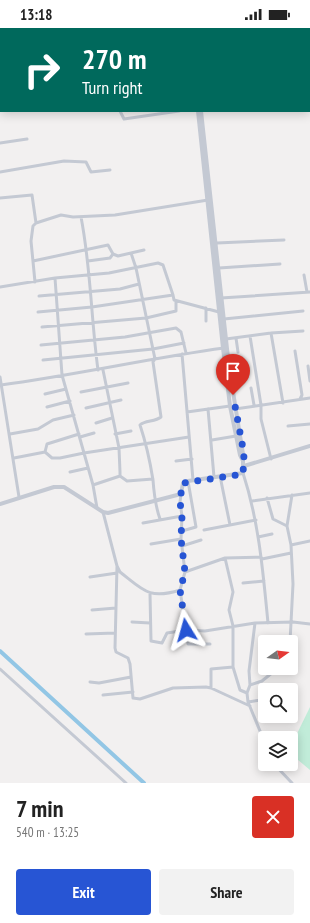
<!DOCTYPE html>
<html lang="en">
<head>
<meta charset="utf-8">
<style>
  :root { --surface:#fff; --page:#f2f2f2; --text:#222; --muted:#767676; --accent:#2755d4 }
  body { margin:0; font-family:"PT Sans Narrow",sans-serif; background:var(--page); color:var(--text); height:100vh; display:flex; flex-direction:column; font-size:15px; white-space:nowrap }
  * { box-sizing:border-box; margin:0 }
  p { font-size:13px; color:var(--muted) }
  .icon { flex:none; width:22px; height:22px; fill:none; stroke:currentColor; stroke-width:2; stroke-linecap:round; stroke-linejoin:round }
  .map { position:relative; height:755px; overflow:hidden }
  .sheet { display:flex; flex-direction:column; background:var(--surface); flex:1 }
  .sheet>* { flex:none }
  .guide { position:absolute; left:0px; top:0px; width:310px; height:84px; box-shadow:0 2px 10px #0003; background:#00695c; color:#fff; overflow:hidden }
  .needle { width:26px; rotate:76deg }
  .tools { position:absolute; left:258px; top:607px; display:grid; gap:8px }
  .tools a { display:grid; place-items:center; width:40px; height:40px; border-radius:4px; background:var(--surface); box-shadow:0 2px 10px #0003; font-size:20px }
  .pin { position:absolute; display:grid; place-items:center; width:34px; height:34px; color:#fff; margin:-41px -17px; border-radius:50% 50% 50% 0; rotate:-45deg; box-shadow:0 0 4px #0007 }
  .pin .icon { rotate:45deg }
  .me { position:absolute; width:44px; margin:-22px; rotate:352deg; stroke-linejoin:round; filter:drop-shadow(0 0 3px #0008) }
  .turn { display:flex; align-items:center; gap:14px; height:84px; padding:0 16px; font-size:18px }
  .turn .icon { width:52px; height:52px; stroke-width:2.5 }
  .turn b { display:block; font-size:28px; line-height:34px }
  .round { display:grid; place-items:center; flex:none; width:42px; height:42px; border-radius:4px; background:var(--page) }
  .overview { display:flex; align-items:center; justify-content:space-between; height:68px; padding:0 16px }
  h1 { font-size:24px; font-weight:700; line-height:30px }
  .button { display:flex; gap:8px; margin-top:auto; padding:8px 16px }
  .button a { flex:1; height:46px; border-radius:4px; background:var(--accent); color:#fff; font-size:16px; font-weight:700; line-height:46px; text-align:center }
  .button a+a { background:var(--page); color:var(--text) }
  .status { display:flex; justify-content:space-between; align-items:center; height:28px; padding:0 20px; background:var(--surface); direction:ltr }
  .status svg { height:11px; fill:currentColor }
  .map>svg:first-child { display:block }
  .green { fill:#c1ecd9 }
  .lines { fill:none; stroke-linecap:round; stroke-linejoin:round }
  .canal { stroke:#92c6e5; stroke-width:4 }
  .minor { stroke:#c4c9d3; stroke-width:3 }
  .tertiary { stroke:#c4c9d3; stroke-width:4 }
  .primary { stroke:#b1bacc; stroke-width:5 }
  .route { stroke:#2755d4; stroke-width:7; stroke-dasharray:0 12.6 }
</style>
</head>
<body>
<div class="status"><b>13:18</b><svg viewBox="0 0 49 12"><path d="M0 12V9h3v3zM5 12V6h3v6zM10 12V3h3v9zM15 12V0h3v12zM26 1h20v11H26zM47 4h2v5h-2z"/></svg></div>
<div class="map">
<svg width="310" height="755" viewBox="0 0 310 755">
  <rect width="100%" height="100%" fill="#f2f0f0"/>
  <!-- green -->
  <path class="green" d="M310 679V742L291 726V718Z"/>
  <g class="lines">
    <!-- canal -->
    <path class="canal" d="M0 623 144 755"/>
    <!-- minor -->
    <path class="minor" d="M46 1 47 0
      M0 6H1
      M0 29 1 28
      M0 66H1
      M120 83 124 91 179 83
      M0 115 27 111
      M0 144 64 133 86 134 91 144 110 142
      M0 170 32 167 36 195
      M81 189C91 240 91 291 98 342
      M217 215 284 212
      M131 225 136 240 155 331 153 334 161 389C155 394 145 392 140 397 146 415 150 433 153 452 154 466 155 477 160 491
      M33 233 108 217 113 226
      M88 233 110 230 113 226 118 228 144 222
      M219 240 280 236
      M304 247 307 264
      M55 250 62 347 93 457 97 480
      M35 254 31 213 33 198 36 195 61 187 73 189 115 187 208 172
      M0 259 55 250 109 245 158 235 163 237 173 267
      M39 268 120 261 139 256
      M221 270 310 264
      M38 284 92 279 173 267 174 272 219 284
      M224 291 303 283
      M206 293V280
      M42 299 146 290 176 283V273
      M271 305 283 375
      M250 308 261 377V391L271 431
      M236 310 238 324
      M226 311 271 305 303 303
      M41 317 125 309 176 300 181 304 186 325
      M295 323 302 367 300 371
      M182 326 193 452
      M43 332 153 321 184 315
      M308 338 310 353
      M0 349 19 469
      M1 357C76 347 150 330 224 320
      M251 360 254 377
      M81 364 128 355
      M45 366 66 361
      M47 379 70 373
      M86 380 121 372
      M208 381 214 449
      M235 381 310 370
      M187 384 230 378
      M96 395 112 390
      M288 398 310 396
      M10 406 38 401 53 392 74 387
      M115 406 131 403
      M80 409 94 405
      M212 412 236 408
      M45 424 52 430H60L84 425 189 409
      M14 430 45 424 47 416 79 406
      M176 433 192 431
      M70 444 88 440
      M243 445C259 494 263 544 268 595
      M120 448 127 453 153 451
      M220 448 230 497
      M93 457 120 448V444L119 420 103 342
      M181 466 180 474 182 488 181 511 185 544 180 562 186 602 205 603 255 595 293 594 310 596
      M267 470 273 491 287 498
      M252 473 310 465
      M103 484 117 538 120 544C143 562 149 572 180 562
      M143 495 182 488
      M204 502 256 492
      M182 503 196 499 188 453
      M258 509 272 506
      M151 516 181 511
      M291 517 310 513
      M182 518 201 512
      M225 530 233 564 229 582 233 598V639L240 662 247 665 248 674 265 715
      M117 538 115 620 116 624 128 630 130 636 133 670 140 671 173 660 206 659 211 660 250 678
      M185 544 225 530 261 529 262 531 291 525
      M90 549 117 545
      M243 555 264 553
      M150 566 151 613 162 615 167 605 186 602
      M92 582 116 580
      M132 594 150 595
      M187 601 188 616H210
      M86 606 115 605
      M290 614 293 556 291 517 287 498 292 467
      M0 641 126 755
      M90 654 99 655 131 649
      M250 657 262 653 278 640
      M211 660V641L233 639
      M247 665 250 657 249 643 255 595
      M103 667 133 664
      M248 674 261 672
      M274 736 292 755"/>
    <!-- tertiary -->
    <path class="tertiary" d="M190 0 192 1
      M288 0 290 1
      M309 9H310
      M309 50 310 51
      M198 83 223 320 230 378 240 427 242 431
      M244 438 310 418
      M0 476 54 459H64L103 484 108 485 181 466 183 455 188 453 243 445V426L229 339 201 83"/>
    <!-- primary -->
    <path class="primary" d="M227 0 229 1
      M248 0 250 1
      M309 28H310
      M309 35 310 36"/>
  </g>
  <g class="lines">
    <!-- route -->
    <path class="route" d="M186 602 180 562 185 544 181 511 182 488 180 474 182 457 183 455 243 446 244 426 233 367"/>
  </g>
</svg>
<div class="tools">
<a><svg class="needle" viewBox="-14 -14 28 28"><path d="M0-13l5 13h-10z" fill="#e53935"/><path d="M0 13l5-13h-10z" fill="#767676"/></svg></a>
<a><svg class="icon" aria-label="search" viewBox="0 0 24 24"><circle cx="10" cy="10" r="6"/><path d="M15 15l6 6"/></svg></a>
<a><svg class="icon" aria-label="layers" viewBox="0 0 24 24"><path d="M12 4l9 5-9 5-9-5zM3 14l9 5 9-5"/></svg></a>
</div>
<div class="pin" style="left:233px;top:367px;background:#d93025"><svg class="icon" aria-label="arrive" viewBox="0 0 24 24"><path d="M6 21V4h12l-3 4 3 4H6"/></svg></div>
<svg class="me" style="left:186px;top:602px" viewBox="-20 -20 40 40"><path d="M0-17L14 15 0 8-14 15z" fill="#2755d4" stroke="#fff" stroke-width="4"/></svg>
<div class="guide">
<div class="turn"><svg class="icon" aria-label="right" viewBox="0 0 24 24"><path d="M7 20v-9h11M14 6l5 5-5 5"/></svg><div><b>270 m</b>Turn right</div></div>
</div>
</div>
<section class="sheet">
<div class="overview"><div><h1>7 min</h1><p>540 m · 13:25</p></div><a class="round" style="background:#d93025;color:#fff"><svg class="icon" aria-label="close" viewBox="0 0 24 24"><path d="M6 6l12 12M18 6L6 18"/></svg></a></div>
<div class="button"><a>Exit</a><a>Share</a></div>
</section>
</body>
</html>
